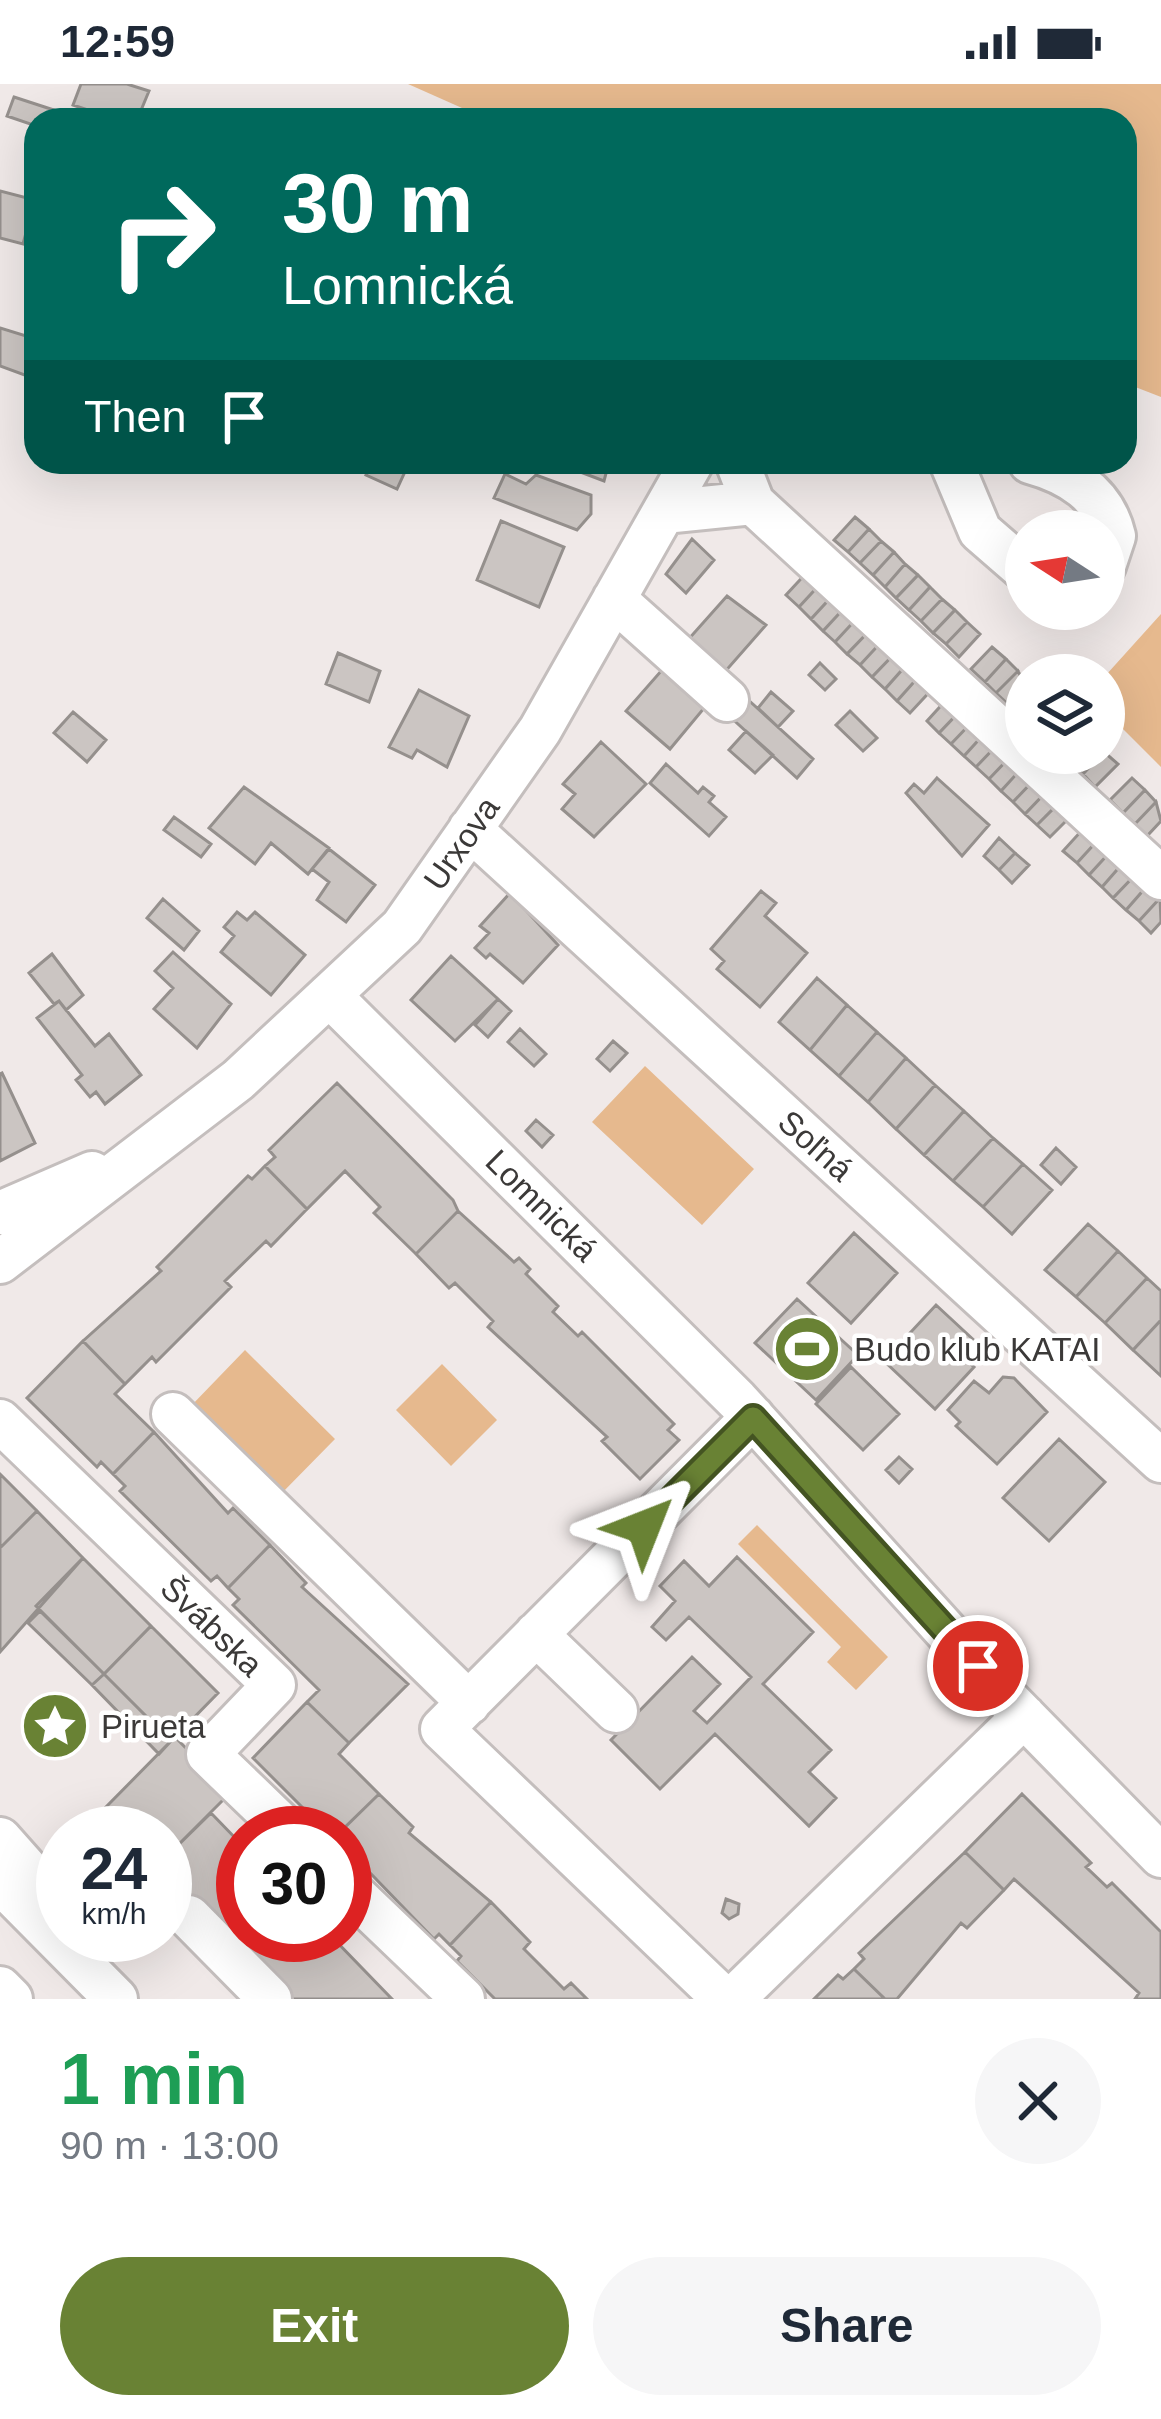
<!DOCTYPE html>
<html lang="en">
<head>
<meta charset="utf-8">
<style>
  :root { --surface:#fff; --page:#f6f6f7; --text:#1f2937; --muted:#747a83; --accent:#698234 }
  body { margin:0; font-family:Helvetica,sans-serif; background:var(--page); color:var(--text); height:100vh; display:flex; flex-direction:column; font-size:45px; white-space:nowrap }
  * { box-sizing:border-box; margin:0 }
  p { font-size:39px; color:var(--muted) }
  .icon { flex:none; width:66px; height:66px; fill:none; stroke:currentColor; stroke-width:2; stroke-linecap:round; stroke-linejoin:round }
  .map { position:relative; height:1915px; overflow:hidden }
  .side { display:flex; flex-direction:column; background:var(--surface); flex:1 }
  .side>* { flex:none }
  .guide { position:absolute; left:24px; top:24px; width:1113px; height:366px; border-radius:36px; box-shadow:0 12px 48px #0002; background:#00695c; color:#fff; overflow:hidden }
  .needle { width:78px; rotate:282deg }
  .tools { position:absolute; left:1005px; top:426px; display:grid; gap:24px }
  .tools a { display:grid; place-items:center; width:120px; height:120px; border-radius:50%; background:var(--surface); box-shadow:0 12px 48px #0002; font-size:60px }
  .speed { position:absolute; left:36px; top:1722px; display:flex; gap:24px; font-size:60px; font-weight:700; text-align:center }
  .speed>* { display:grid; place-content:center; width:156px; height:156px; border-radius:50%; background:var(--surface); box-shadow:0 12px 48px #0002; line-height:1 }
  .speed small { font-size:30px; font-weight:400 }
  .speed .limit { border:18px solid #d22; background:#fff; color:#111 }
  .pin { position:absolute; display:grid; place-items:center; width:102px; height:102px; color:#fff; margin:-51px; border:6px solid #fff; border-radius:50%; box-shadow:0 3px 12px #0007 }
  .me { position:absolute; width:132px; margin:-66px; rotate:45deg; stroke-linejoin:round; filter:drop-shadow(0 0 9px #0008) }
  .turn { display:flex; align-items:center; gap:42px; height:252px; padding:0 60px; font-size:54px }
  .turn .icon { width:156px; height:156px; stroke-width:2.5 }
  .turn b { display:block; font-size:84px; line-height:102px }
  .then { display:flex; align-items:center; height:114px; padding:0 60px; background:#0003; gap:24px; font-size:45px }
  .round { display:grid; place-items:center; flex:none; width:126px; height:126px; border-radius:63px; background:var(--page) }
  .overview { display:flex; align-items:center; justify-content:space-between; height:204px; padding:0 60px }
  h1 { font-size:72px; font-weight:700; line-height:90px; color:#1e9e55 }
  .primary-button { display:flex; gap:24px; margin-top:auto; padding:24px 60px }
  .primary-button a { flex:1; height:138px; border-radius:72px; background:var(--accent); color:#fff; font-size:48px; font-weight:700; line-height:138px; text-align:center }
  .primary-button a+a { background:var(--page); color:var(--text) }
  .status { display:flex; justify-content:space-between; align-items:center; height:84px; padding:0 60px; background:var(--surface); direction:ltr }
  .status svg { height:33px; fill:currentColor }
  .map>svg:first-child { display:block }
  .green { fill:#e6b98e }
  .water { fill:#de95bb; stroke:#ad7994; stroke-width:3 }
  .building { fill:#cbc5c2; stroke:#95908d; stroke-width:3 }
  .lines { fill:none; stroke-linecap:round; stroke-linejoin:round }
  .minor-casing { stroke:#c4bebd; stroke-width:48 }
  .minor { stroke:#fff; stroke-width:42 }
  .route-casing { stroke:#445422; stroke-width:30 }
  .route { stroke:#698234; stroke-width:21 }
  .labels { text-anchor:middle; stroke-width:9; stroke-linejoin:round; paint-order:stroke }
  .street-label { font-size:33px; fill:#3b3938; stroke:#fff }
  .poi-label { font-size:33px; fill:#3b3938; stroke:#fff; text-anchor:start }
</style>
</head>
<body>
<div class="status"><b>12:59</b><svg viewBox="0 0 49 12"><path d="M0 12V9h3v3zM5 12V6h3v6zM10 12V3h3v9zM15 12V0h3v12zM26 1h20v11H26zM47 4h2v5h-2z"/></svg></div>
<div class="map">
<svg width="1161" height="1915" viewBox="0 0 1161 1915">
  <rect width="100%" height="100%" fill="#f0e9e8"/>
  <!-- green -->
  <path class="green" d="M408 0H1161V313L1125 299V36H489Z
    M1161 530V683L1104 626 1106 591Z
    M645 982 754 1085 702 1141 592 1038Z
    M245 1266 335 1355 279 1412 189 1324Z
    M442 1280 497 1336 451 1382 396 1326Z
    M757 1441 888 1573 856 1606 827 1578 841 1563 738 1460Z"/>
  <!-- water -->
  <path class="water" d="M31 1642a19 19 0 1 1 38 0a19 19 0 1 1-38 0Z"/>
  <!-- building -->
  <path class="building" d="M81 0H127L149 7 137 36H117L73 21Z
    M14 13 60 28 57 36H36V42L7 32Z
    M0 107 35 116 23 160 0 154Z
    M0 244 36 255 30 293 0 282Z
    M372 378 408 381 397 405 366 391Z
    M554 378H609L604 397Z
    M505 390 526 400 536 391 591 411V430L577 446 494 414Z
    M855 433 869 445 848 468 834 456Z
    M501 437 564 463 539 523 477 496Z
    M869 445 881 457 860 479 848 468Z
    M692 455 714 476 686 509 666 490Z
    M881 457 894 468 873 491 860 479Z
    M894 468 905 480 885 503 873 491Z
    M905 480 918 491 896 514 885 503Z
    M810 485 823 497 799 523 786 511Z
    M918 491 930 503 909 526 896 514Z
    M823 497 835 509 811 535 799 523Z
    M930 503 942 515 921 537 909 526Z
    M835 509 847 521 823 547 811 535Z
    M727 512 766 541 723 590 686 558Z
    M942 515 955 526 933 549 921 537Z
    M847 521 859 532 835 558 823 547Z
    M955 526 967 538 946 560 933 549Z
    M859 532 872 544 847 570 835 558Z
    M967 538 980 550 959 573 946 560Z
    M872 544 884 555 860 581 847 570Z
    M884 555 897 567 872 593 860 581Z
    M992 563 1006 575 985 598 971 585Z
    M897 567 909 578 885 605 872 593Z
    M338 569 380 587 369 618 326 600Z
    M1006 575 1018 587 996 609 985 598Z
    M909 578 921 590 897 617 885 605Z
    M820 579 836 595 825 606 809 591Z
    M662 586 705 623 670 665 626 627Z
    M1018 587 1026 603 1009 621 996 609Z
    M921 590 935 602 910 629 897 617Z
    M1026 603V627L1021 632 1009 621Z
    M419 606 469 632 447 683 417 666 412 674 389 663Z
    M771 608 793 627 778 643 758 624Z
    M744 612 813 675 797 694 727 630Z
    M948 614 961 626 939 649 927 637Z
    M961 626 972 638 951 660 939 649Z
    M850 627 877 654 863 667 836 641Z
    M73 628 106 656 87 678 54 649Z
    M972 638 985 649 964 672 951 660Z
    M746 647 773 671 755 689 729 666Z
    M985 649 997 661 976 683 964 672Z
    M601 658 646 700 594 753 562 725 575 710 563 700Z
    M997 661 1010 673 989 695 976 683Z
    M1104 668 1118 680 1095 703 1083 690Z
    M1078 669H1102L1083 690 1070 678Z
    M1010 673 1022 684 1001 707 989 695Z
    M666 680 698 709 703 703 714 712 709 718 726 733 709 752 650 699Z
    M1022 684 1034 696 1013 718 1001 707Z
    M937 694 989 741 962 772 906 709 914 700 924 709Z
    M1132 694 1145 706 1123 729 1110 716Z
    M1034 696 1046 708 1025 730 1013 718Z
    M244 703 329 764 308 790 271 759 255 780 209 744Z
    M1145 706 1156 718 1135 740 1123 729Z
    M1046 708 1059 719 1037 741 1025 730Z
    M1156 718 1161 737 1147 752 1135 740Z
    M1059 719 1071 732 1050 753 1037 741Z
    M174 733 211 760 201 773 164 746Z
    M1084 744 1098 756 1077 779 1063 767Z
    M999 754 1015 769 999 786 984 772Z
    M1098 756 1110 768 1089 791 1077 779Z
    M329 765 375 801 346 838 317 816 329 798 312 785Z
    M1110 768 1123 779 1102 803 1089 791Z
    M1015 769 1029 781 1012 799 999 786Z
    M1123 779 1135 791 1113 814 1102 803Z
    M1135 791 1147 802 1126 826 1113 814Z
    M1147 802 1160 814 1139 837 1126 826Z
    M761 807 776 819 765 832 807 869 760 923 717 885 724 877 711 865Z
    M510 809 558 861 523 899 490 870 486 874 475 864 489 849 480 842Z
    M1160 814 1161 838 1151 849 1139 837Z
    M163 815 199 847 184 866 147 834Z
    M237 828 247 836 255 828 305 871 271 911 221 868 234 852 224 843Z
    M173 868 231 920 197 964 154 925 173 904 155 887Z
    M52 870 83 911 66 926 59 917 54 920 29 889Z
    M451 872 498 915 455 957 411 916Z
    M817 894 847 921 810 966 779 938Z
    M498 915 511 927 488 953 475 941Z
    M59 917 95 962 109 950 141 991 105 1020 96 1008 90 1013 76 996 82 991 37 934Z
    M847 921 877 948 839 992 810 966Z
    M520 945 546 970 534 982 508 958Z
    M877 948 906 974 868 1018 839 992Z
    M613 957 627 969 610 987 597 975Z
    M906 974 935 1001 896 1045 868 1018Z
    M2 989 35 1059 0 1077V990Z
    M337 999 453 1116 458 1127 416 1170 374 1129 380 1123 345 1087 307 1125 265 1082 275 1073 269 1066Z
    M935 1001 964 1027 924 1071 896 1045Z
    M964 1027 993 1054 953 1097 924 1071Z
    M536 1036 553 1051 542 1063 526 1047Z
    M993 1054 1023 1080 983 1123 953 1097Z
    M1056 1064 1076 1083 1061 1100 1041 1081Z
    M1023 1080 1052 1106 1012 1150 983 1123Z
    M265 1082 307 1125 271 1162 266 1157 225 1197 231 1203 156 1278 152 1273 125 1300 83 1257 161 1187 157 1183 248 1092 252 1095Z
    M458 1127 514 1178 519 1174 530 1185 526 1190 558 1222 553 1228 578 1252 582 1248 674 1340 668 1346 679 1356 640 1395 602 1357 607 1353 488 1243 493 1237 455 1199 449 1204 416 1170Z
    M1088 1140 1118 1167 1076 1213 1045 1186Z
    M854 1149 897 1189 851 1239 808 1199Z
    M1118 1167 1147 1194 1105 1239 1076 1213Z
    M1147 1194 1161 1207V1236L1133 1266 1105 1239Z
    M797 1215 858 1271 816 1316 755 1259Z
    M936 1221 977 1259 964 1274 974 1283 935 1325 884 1277Z
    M1161 1236V1292L1133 1266Z
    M83 1257 125 1300 115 1310 154 1348 113 1390 101 1378 97 1383 27 1314Z
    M851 1283 899 1330 863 1366 816 1320Z
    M1003 1293 1014 1294 1047 1328 997 1380 956 1342 960 1338 948 1326 974 1297 989 1309Z
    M154 1348 228 1429 233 1424 270 1461 228 1504 217 1492 211 1497 120 1407 125 1402 113 1390Z
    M1059 1355 1105 1398 1049 1457 1003 1414Z
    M899 1373 912 1385 899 1399 886 1386Z
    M0 1390 37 1427 0 1464Z
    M37 1427 83 1474 0 1568V1464Z
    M270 1461 306 1499 302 1503 408 1600 349 1659 307 1618 319 1606 233 1521 239 1515 228 1504Z
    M737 1473 813 1548 763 1600 831 1666 809 1688 836 1714 809 1742 715 1650 660 1705 611 1656 692 1573 720 1600 694 1627 707 1639 751 1593 689 1533 666 1556 652 1543 675 1517 660 1502 684 1477 709 1502Z
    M83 1474 151 1542 104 1590 36 1522Z
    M40 1527 104 1590 92 1601 28 1539Z
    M151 1542 218 1609 171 1657 104 1590Z
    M104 1590 171 1657 159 1670 92 1601Z
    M307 1618 349 1659 339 1670 379 1710 340 1748 328 1735 321 1742 253 1674Z
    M175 1653 230 1709 165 1774V1749H128L104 1725Z
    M379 1710 413 1743 409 1749 491 1818 450 1861 439 1850 434 1855 345 1763 348 1756 340 1748Z
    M1022 1710 1091 1779 1086 1783 1107 1803 1112 1799 1161 1848V1915H1135L1139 1909 1014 1795 1004 1806 965 1768Z
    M211 1729 243 1762V1851H330L392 1915H290L165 1787V1774Z
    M965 1768 1004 1806 967 1844 961 1839 897 1915H885L854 1885 864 1875 859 1869Z
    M726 1815 739 1820 738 1830 729 1835 722 1829Z
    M491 1818 530 1858 524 1865 564 1905 571 1899 587 1915H495L457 1877 461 1872 450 1861Z
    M854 1885 885 1915H814L838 1891 843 1895Z"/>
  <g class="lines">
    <defs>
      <path id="minor" d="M737 378 753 419 1161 794
        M951 378 980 447 1026 487
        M1030 378C1070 389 1104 410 1114 452L1104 482
        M664 428 753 419
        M614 515 727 616
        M470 745 1161 1377
        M329 911 737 1316 1010 1618 1161 1772
        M0 1129 92 1089
        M0 1178 238 996 402 843 540 646 692 378
        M173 1330 469 1619
        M0 1337 274 1601 208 1670 290 1749
        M536 1550 616 1627
        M0 1755 63 1826
        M0 1798 116 1915
        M345 1802 463 1915
        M189 1833 270 1915
        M0 1904 11 1915
        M724 1915 442 1645 753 1333
        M733 1915 1024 1632"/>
    </defs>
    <!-- minor casing -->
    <use href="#minor" class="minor-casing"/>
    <!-- minor -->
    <use href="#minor" class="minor"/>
  </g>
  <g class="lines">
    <defs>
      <path id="route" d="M644 1443 753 1334 978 1582"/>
    </defs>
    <!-- route casing -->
    <use href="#route" class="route-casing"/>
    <!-- route -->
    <use href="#route" class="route"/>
  </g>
  <!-- icons -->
  <defs>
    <symbol id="stadium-disc" viewBox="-11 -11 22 22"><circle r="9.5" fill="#698234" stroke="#fff"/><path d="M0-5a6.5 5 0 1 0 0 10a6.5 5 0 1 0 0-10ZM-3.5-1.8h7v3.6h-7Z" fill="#fff"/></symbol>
    <symbol id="sight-disc" viewBox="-11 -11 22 22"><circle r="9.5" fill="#698234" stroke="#fff"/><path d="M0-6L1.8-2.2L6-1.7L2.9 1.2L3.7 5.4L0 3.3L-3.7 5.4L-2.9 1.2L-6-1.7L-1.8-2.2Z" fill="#fff"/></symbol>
  </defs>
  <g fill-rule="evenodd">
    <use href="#stadium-disc" x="769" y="1227" width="76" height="76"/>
    <use href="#sight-disc" x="17" y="1604" width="76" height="76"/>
  </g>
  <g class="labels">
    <!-- street labels -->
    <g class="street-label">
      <text transform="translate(461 759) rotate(-55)" y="12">Urxova</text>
      <text transform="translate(816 1061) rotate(42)" y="12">Soľná</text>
      <text transform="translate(542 1121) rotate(45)" y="12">Lomnická</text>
      <text transform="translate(212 1542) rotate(44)" y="12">Švábska</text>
    </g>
    <!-- poi labels -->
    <g class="poi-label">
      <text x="854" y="1277">Budo klub KATAI</text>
      <text x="101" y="1654">Pirueta</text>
    </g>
  </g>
</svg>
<div class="tools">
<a><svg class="needle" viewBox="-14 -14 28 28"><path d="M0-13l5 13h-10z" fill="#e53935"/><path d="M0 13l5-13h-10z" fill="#747a83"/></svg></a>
<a><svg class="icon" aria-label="layers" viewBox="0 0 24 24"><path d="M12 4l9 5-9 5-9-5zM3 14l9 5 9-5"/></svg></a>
</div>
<div class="speed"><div>24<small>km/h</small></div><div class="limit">30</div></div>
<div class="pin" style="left:978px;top:1582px;background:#d93025"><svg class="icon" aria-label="arrive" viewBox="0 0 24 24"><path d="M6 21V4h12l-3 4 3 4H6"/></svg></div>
<svg class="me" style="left:644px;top:1443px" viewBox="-20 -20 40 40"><path d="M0-17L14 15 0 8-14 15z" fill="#698234" stroke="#fff" stroke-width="4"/></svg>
<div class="guide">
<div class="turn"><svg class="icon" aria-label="right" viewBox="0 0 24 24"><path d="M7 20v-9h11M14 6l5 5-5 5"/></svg><div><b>30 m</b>Lomnická</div></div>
<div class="then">Then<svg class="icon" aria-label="arrive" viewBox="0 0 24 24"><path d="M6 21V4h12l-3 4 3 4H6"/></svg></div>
</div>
</div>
<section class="side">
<div class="overview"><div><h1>1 min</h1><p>90 m · 13:00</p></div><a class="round"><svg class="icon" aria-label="close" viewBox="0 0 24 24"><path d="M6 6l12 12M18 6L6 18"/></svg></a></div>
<div class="primary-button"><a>Exit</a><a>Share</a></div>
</section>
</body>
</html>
